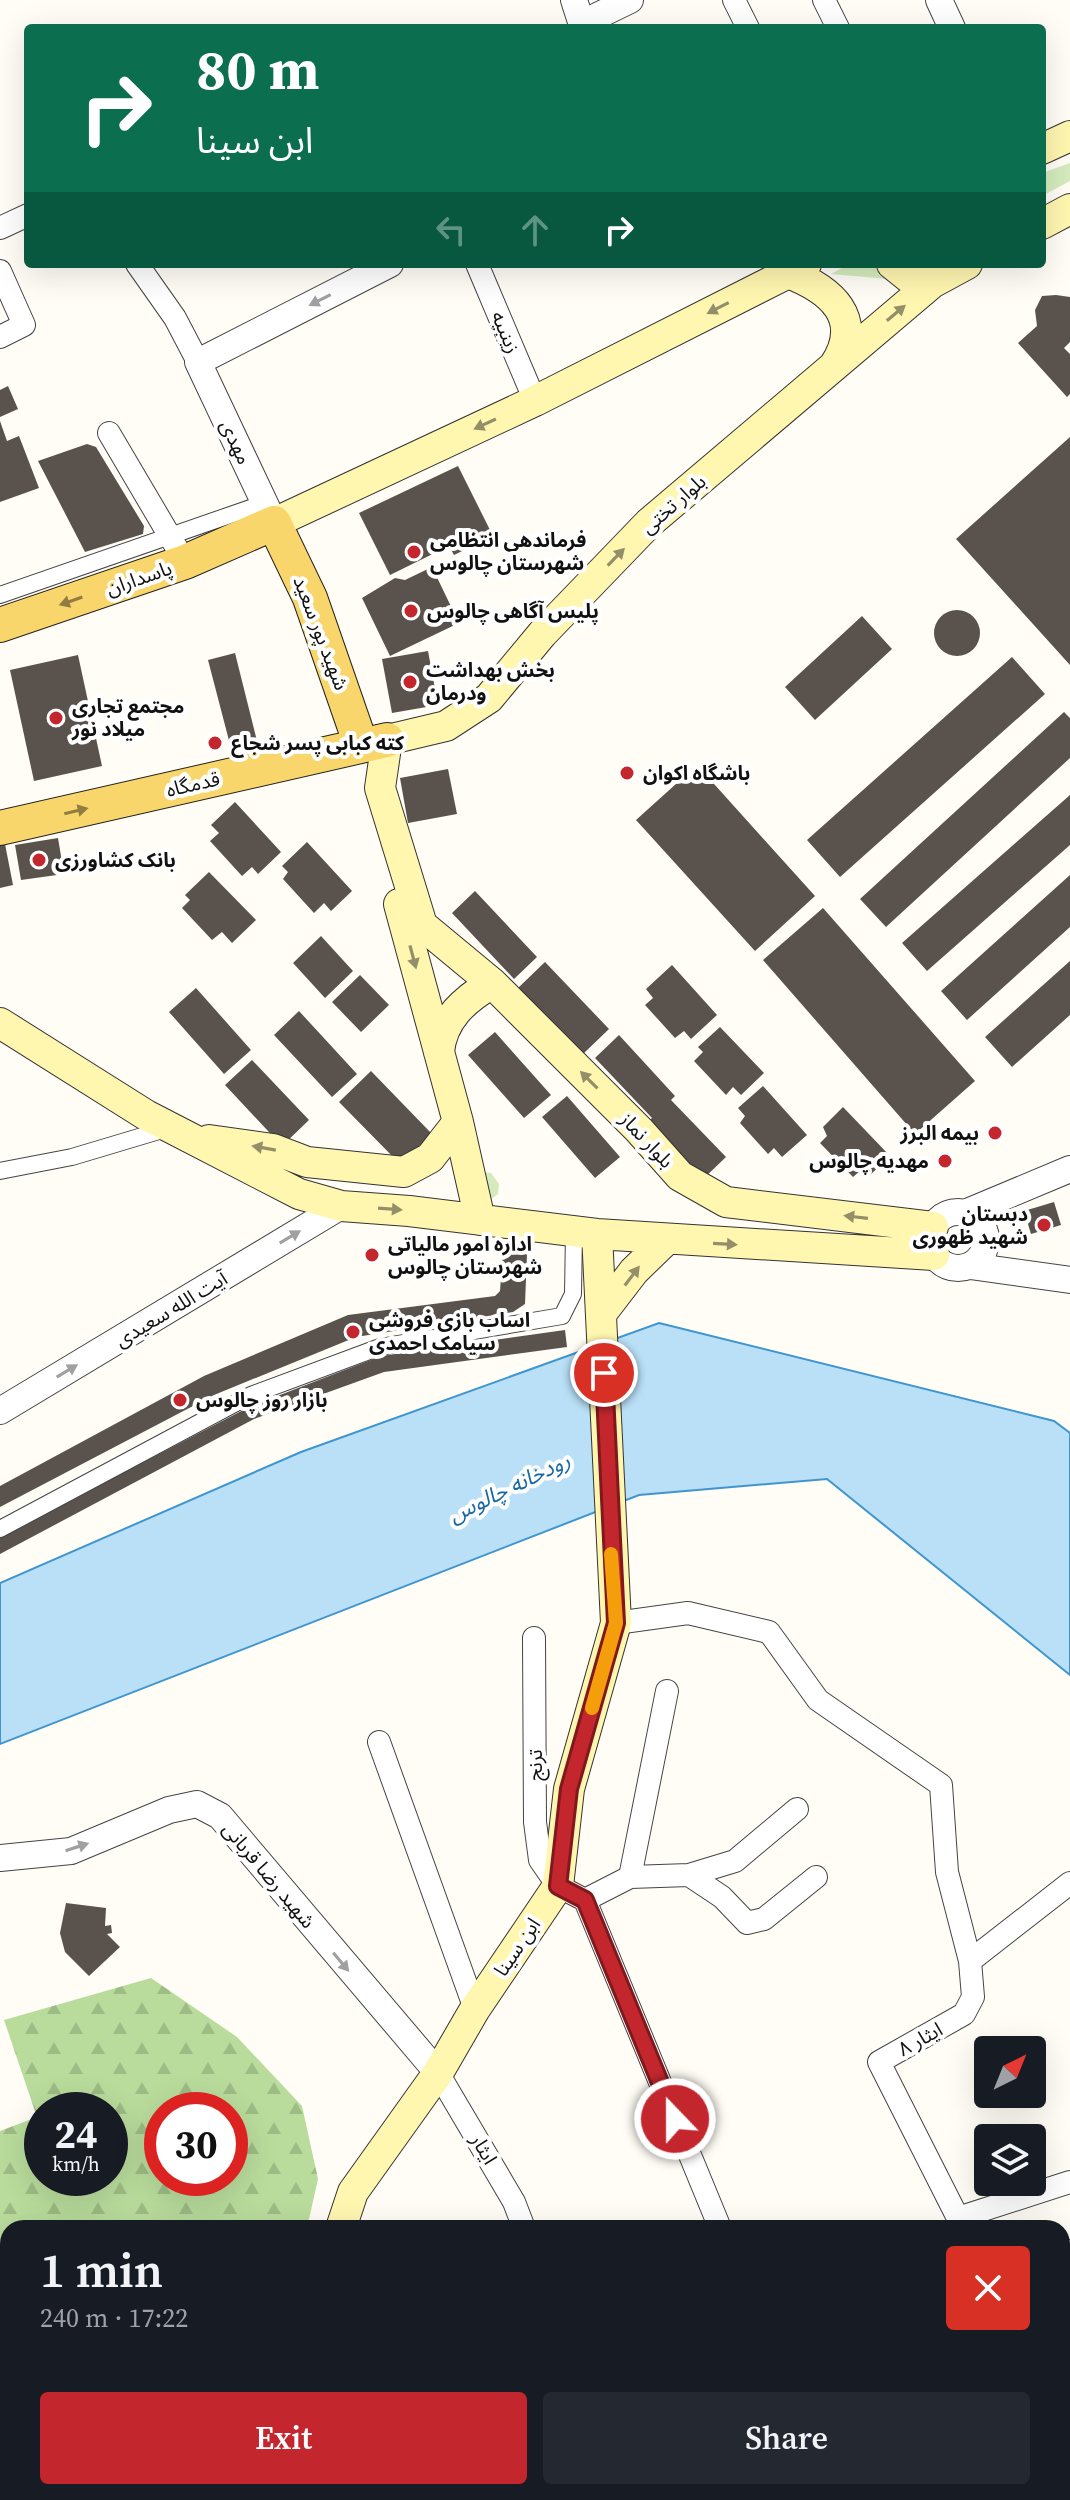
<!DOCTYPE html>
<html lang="en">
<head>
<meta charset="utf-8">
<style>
  :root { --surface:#171b24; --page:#242831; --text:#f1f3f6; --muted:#9ea1a6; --accent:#c4262e }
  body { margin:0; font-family:"Source Serif 4","Noto Sans Arabic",serif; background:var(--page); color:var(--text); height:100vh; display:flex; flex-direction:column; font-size:30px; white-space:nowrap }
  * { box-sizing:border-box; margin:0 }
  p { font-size:26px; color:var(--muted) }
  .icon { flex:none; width:44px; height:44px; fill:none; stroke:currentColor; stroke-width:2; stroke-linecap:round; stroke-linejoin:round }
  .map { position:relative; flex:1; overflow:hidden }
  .panel { position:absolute; left:0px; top:2220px; width:1070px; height:280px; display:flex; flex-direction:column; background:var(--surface); border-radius:24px 24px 0 0; box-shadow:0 8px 32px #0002 }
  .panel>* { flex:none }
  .hud { position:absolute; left:24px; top:24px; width:1022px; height:244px; border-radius:8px; box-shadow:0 8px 32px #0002; background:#0b6e4f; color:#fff; overflow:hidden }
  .needle { width:52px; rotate:43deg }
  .buttons { position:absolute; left:974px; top:2036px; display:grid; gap:16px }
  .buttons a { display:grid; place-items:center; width:72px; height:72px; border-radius:8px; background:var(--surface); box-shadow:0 8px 32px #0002; font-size:40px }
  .speed { position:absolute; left:24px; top:2092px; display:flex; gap:16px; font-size:40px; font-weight:700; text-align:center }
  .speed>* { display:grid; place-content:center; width:104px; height:104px; border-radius:50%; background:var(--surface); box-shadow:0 8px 32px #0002; line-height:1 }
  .speed small { font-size:20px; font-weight:400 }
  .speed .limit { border:12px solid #d22; background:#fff; color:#111 }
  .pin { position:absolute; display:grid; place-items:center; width:68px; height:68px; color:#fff; margin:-34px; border:4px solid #fff; border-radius:50%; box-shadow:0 2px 8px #0007 }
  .me { position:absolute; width:88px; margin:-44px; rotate:338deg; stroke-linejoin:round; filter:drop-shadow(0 0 6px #0008) }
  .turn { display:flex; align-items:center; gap:28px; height:168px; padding:0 40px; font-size:36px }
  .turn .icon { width:104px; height:104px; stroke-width:2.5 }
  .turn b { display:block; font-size:56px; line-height:68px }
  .lanes { display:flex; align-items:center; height:76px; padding:0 40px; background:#0003; justify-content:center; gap:40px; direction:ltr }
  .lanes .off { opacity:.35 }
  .round { display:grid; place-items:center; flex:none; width:84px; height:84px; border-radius:8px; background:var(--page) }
  .headline { display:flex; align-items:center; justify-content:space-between; height:136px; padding:0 40px }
  h1 { font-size:48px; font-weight:600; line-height:60px }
  .button { display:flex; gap:16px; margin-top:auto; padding:16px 40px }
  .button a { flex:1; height:92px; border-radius:8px; background:var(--accent); color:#fff; font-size:32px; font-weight:600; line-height:92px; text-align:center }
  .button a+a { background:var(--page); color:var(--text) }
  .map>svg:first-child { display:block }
  .grass { fill:#d5ebbd }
  .forest { fill:url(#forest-firs); fill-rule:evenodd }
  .water { fill:#b9e0f7; stroke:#3f96cf; stroke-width:2 }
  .building { fill:#5a524d }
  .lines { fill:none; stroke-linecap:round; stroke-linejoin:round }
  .pedestrian-casing { stroke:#444; stroke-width:18 }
  .minor-casing { stroke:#444; stroke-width:24 }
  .tertiary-casing { stroke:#444; stroke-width:28 }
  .secondary-casing { stroke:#333; stroke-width:32 }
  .primary-casing { stroke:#222; stroke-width:36 }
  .pedestrian { stroke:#fff; stroke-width:16 }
  .minor { stroke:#fff; stroke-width:22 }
  .tertiary { stroke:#fff; stroke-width:26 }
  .secondary { stroke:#fff6b0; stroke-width:30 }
  .primary { stroke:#f9d66b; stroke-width:34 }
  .oneway { fill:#a0a0a0 }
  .oneway2 { fill:#948f68 }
  .oneway3 { fill:#917d42 }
  .route-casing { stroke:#7f191e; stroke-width:20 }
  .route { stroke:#c4262e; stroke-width:14 }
  .slow { stroke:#f59e0b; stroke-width:14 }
  .poi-dot { fill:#c4262e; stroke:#fff; stroke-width:3 }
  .labels { text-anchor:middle; stroke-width:8; stroke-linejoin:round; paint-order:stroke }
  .street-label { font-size:20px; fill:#111; stroke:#fff }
  .poi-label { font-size:20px; font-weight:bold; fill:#111; stroke:#fff; text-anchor:start }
  .water-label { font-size:22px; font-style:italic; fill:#1768a6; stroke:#fff }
</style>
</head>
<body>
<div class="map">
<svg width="1070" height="2500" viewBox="0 0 1070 2500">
  <defs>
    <pattern id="forest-firs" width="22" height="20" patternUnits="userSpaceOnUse" patternTransform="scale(2)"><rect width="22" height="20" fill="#b9dc9c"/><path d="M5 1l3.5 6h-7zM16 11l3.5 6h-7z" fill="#9ebc85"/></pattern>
  </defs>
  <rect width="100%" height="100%" fill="#fffdf5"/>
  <!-- grass -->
  <path class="grass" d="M1070 163V181L1042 196V173Z
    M849 264H874L888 279 831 274Z
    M481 1172 491 1173 499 1184 498 1194 490 1200Z"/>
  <!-- forest -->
  <path class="forest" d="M151 1978 237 2037 302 2106 318 2179 307 2228H8V2396L0 2398V2131L37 2117 4 2020ZM42 2110H110V2178H42ZM162 2110H230V2178H162Z"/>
  <!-- water -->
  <path class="water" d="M659 1323 1054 1421 1070 1433V1675L827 1479 639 1495 0 1744V1583L301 1452Z"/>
  <!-- building -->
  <path class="building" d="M1056 295 1070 297V342L1064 348 1070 354V394L1067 397 1018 343 1037 326 1035 310 1042 296Z
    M8 386 18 409 0 417V390Z
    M0 421 7 441 19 436 39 488 0 502Z
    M1070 437V665L956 539Z
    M87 444 96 447 144 526 143 534 85 552 38 461Z
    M458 466 493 536 454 555 449 546 390 575 359 513Z
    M432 567 459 623 390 656 362 598 395 578 405 580Z
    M934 633a23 23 0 1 1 46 0a23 23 0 1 1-46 0Z
    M862 616 892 649 815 720 785 687Z
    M428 651 438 705 392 713 382 659Z
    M235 653 258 745 232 752 208 660Z
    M78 655 102 766 34 781 10 670Z
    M1012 657 1045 694 840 877 807 840Z
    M1064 712 1070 718V758L886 927 860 899Z
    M697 765 815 896 755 951 636 820Z
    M448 769 457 814 408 823 400 778Z
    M1070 795V845L927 971 902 943Z
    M235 802 281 852 258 874 252 867 242 876 210 841 219 833 211 825Z
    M58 838 64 874 21 880 15 845Z
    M307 842 352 891 331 911 324 903 314 913 283 879 288 872 282 866Z
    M5 844 13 885 0 888V845Z
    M209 872 256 920 232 943 222 932 212 940 182 908 190 900 185 895Z
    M1070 875V927L967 1020 941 991Z
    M475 891 537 957 514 979 452 913Z
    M823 908 975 1081 915 1134 763 960Z
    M321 936 353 971 325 998 293 963Z
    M1070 961V1015L1012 1067 985 1037Z
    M545 962 609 1029 582 1055 518 988Z
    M672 965 717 1015 691 1039 684 1031 675 1038 645 1005 653 998 646 989Z
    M360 975 389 1005 361 1032 332 1002Z
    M196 988 251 1050 224 1074 169 1012Z
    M299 1011 357 1074 332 1097 274 1035Z
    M720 1027 764 1073 741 1095 733 1087 726 1095 694 1061 703 1052 698 1047Z
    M495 1032 551 1095 524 1118 468 1055Z
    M619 1035 675 1096 671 1100 726 1157 701 1181 645 1124 652 1118 595 1058Z
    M252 1060 309 1120 282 1146 225 1085Z
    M371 1071 432 1134 400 1164 339 1102Z
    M763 1086 807 1135 782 1157 774 1148 768 1154 740 1123 745 1116 738 1108Z
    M567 1096 620 1157 595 1178 542 1117Z
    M843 1107 890 1156 868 1177 861 1170 853 1177 820 1143 827 1136 823 1127Z
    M1054 1202 1061 1225 1031 1234 1024 1211Z
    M503 1252 527 1254 525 1304 513 1312 356 1337 214 1395 0 1507V1486L204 1376 348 1315 495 1296 500 1291Z
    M565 1330 567 1347 384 1372 254 1419 0 1554V1537L249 1407 381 1356Z
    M66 1903 106 1908 105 1926 111 1925 112 1933 107 1934 120 1947 89 1976 65 1952 60 1933Z"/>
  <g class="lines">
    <defs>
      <path id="pedestrian" d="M0 595 265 503
        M0 1171 72 1157 169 1128
        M0 1529 251 1395 380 1347 562 1316 573 1294 574 1232"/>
      <path id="minor" d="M734 0 748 28
        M824 0 838 28
        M0 228 28 215
        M137 264 175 318 198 362
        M477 264 535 401
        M0 271 24 325 0 337
        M109 433 185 562
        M616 1623 688 1613 769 1632 818 1700 941 1785 947 1872 970 1961
        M534 1638 535 1822 540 1860 558 1886 585 1900 720 2228
        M379 1742 475 2009
        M689 1875 722 1897 747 1923 764 1919 816 1877
        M630 1877 667 1691
        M585 1900 630 1877 689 1875 735 1861 797 1809
        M438 2073 514 2202 524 2228
        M958 2218 1070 2182
        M963 2228 879 2062 964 2014 973 1997 970 1961 1070 1883
        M1062 2255 1070 2251
        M629 2492 633 2500
        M699 2492 704 2500
        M498 2500 516 2492"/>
      <path id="tertiary" d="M574 0 583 28
        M939 0 952 28
        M581 24 630 0
        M274 523 198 362 390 264
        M930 1240a28 28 0 1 1 56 0a28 28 0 1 1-56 0Z
        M965 1213 1070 1169
        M970 1266 1070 1280
        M0 1411 341 1206
        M0 1858 71 1851 169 1810 197 1804 220 1816 438 2073
        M139 2492 147 2500"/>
      <path id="secondary" d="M1042 149 1070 136
        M1042 224 1070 209
        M892 264 912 280 932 283
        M788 273C830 289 866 318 834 366
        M274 523 535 401 806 264
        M399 904 458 1122 480 1220
        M0 1023 146 1115 299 1194 341 1206 409 1211 597 1234 934 1255
        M439 1052C442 1019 464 1000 492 983
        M209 1140 273 1149 307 1162 404 1172 430 1158 458 1122
        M933 1227 726 1202 680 1176 639 1130 492 983 422 925 380 788 387 740 446 726 489 698 542 634 649 523 932 283 967 264
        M601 1314 634 1271 666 1240
        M341 2228 353 2192 438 2073 475 2009 558 1886 569 1789 616 1623 597 1234
        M0 2438 8 2436"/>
      <path id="primary" d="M0 625 185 562 274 523 310 598 361 745
        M0 828 387 740"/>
    </defs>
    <!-- pedestrian casing -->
    <use href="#pedestrian" class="pedestrian-casing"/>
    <!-- minor casing -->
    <use href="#minor" class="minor-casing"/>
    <!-- tertiary casing -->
    <use href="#tertiary" class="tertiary-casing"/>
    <!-- secondary casing -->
    <use href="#secondary" class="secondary-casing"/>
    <!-- primary casing -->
    <use href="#primary" class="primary-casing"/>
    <!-- pedestrian -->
    <use href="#pedestrian" class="pedestrian"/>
    <!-- minor -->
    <use href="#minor" class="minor"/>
    <!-- tertiary -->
    <use href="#tertiary" class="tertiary"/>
    <!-- secondary -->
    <use href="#secondary" class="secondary"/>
    <!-- primary -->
    <use href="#primary" class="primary"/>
  </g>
  <!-- one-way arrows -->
  <defs><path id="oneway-solid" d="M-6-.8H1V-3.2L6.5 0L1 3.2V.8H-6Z" transform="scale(2)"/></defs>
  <g class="oneway">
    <use href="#oneway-solid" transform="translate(320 300) rotate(153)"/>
    <use href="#oneway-solid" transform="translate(290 1237) rotate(-31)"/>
    <use href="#oneway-solid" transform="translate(67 1371) rotate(-31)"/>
    <use href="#oneway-solid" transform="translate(77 1847) rotate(-18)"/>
    <use href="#oneway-solid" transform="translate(341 1962) rotate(50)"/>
  </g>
  <g class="oneway2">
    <use href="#oneway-solid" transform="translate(718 308) rotate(153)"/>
    <use href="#oneway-solid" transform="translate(896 313) rotate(-40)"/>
    <use href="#oneway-solid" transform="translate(485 424) rotate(155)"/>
    <use href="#oneway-solid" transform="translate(616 557) rotate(-46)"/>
    <use href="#oneway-solid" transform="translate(413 957) rotate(75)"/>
    <use href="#oneway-solid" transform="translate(589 1080) rotate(-135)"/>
    <use href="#oneway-solid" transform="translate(264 1148) rotate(-170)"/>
    <use href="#oneway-solid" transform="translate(390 1209) rotate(4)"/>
    <use href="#oneway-solid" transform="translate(856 1217) rotate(-173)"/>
    <use href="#oneway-solid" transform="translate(725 1244) rotate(3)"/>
    <use href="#oneway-solid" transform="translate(632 1276) rotate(-53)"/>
  </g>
  <g class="oneway3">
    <use href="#oneway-solid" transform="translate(71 601) rotate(161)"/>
    <use href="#oneway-solid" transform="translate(76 811) rotate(-13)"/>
  </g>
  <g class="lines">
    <defs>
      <path id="route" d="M604 1373 616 1623 569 1789 558 1886 585 1900 675 2119"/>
    </defs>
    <!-- route casing -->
    <use href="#route" class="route-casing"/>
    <!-- route -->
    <use href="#route" class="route"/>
    <!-- slow -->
    <path class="slow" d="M592 1708 616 1623 611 1554"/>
  </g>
  <!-- markers -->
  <g class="poi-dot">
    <circle cx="414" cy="552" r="8"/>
    <circle cx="411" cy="611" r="8"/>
    <circle cx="410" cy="682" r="8"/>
    <circle cx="56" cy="718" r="8"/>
    <circle cx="215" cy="743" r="8"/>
    <circle cx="627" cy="773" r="8"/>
    <circle cx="39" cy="860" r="8"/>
    <circle cx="995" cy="1133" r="8"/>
    <circle cx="945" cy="1161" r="8"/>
    <circle cx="1044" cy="1225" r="8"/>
    <circle cx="372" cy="1255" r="8"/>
    <circle cx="353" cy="1332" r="8"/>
    <circle cx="180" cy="1400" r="8"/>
  </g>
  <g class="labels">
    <!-- street labels -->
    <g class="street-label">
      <text transform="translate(506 332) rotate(67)" y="7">زینبیه</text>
      <text transform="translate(236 442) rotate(65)" y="7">مهدی</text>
      <text transform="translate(673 504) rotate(-41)" y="7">بلوار تختی</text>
      <text transform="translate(139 578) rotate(-19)" y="7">پاسداران</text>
      <text transform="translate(321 633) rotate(69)" y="7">شهید پور سعید</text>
      <text transform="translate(193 784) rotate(-13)" y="7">قدمگاه</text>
      <text transform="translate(647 1140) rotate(47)" y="7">بلوار نماز</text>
      <text transform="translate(171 1309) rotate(-31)" y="7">آیت الله سعیدی</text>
      <text transform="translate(535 1765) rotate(-90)" y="7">ترنج</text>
      <text transform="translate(269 1875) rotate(50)" y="7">شهید رضا قربانی</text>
      <text transform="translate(517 1947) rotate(-56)" y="7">ابن سینا</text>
      <text transform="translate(920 2039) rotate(-29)" y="7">ایثار ۸</text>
      <text transform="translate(484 2149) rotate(60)" y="7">ایثار</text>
    </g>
    <!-- poi labels -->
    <g class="poi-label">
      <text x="430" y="547">فرماندهی انتظامی<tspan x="430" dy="23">شهرستان چالوس</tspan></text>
      <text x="427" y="618">پلیس آگاهی چالوس</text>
      <text x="426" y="677">بخش بهداشت<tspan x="426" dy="23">ودرمان</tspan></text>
      <text x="72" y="713">مجتمع تجاری<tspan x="72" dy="23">میلاد نور</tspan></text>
      <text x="231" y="750">کته کبابی پسر شجاع</text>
      <text x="643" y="780">باشگاه اکوان</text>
      <text x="55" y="867">بانک کشاورزی</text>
      <text x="979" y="1140" text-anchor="end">بیمه البرز</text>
      <text x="929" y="1168" text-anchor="end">مهدیه چالوس</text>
      <text x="1028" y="1221" text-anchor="end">دبستان<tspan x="1028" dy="23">شهید ظهوری</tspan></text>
      <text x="388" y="1251">اداره امور مالیاتی<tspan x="388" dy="23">شهرستان چالوس</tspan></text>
      <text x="369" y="1327">اساب بازی فروشی<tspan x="369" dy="23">سیامک احمدی</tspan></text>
      <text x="196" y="1407">بازار روز چالوس</text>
    </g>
    <!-- water labels -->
    <g class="water-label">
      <text transform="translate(509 1487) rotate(-26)" y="8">رودخانه چالوس</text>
    </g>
  </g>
</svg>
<div class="buttons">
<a><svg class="needle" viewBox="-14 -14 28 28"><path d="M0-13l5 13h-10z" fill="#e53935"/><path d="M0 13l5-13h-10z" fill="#9ea1a6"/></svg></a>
<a><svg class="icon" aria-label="layers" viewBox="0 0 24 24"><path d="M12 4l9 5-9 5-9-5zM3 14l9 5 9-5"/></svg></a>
</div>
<div class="speed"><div>24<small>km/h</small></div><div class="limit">30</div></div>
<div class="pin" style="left:604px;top:1373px;background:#d93025"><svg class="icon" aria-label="arrive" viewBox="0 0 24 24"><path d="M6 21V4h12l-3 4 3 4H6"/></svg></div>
<svg class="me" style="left:675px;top:2119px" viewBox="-20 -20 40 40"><circle r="17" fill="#c4262e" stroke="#fff" stroke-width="3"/><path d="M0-11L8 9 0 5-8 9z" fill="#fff"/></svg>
<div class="hud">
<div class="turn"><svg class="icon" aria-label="right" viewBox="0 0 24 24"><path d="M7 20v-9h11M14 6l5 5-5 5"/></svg><div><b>80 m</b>ابن سینا</div></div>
<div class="lanes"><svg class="icon off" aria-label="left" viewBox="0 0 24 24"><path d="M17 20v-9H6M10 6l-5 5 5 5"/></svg><svg class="icon off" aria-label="ahead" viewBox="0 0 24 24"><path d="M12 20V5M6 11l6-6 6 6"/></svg><svg class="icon" aria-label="right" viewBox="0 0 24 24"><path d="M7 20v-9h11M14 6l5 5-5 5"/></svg></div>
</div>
<section class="panel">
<div class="headline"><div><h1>1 min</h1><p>240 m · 17:22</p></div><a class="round" style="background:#d93025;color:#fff"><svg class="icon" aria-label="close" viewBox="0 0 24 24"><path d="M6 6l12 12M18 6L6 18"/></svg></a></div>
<div class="button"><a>Exit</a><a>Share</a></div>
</section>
</div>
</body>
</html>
